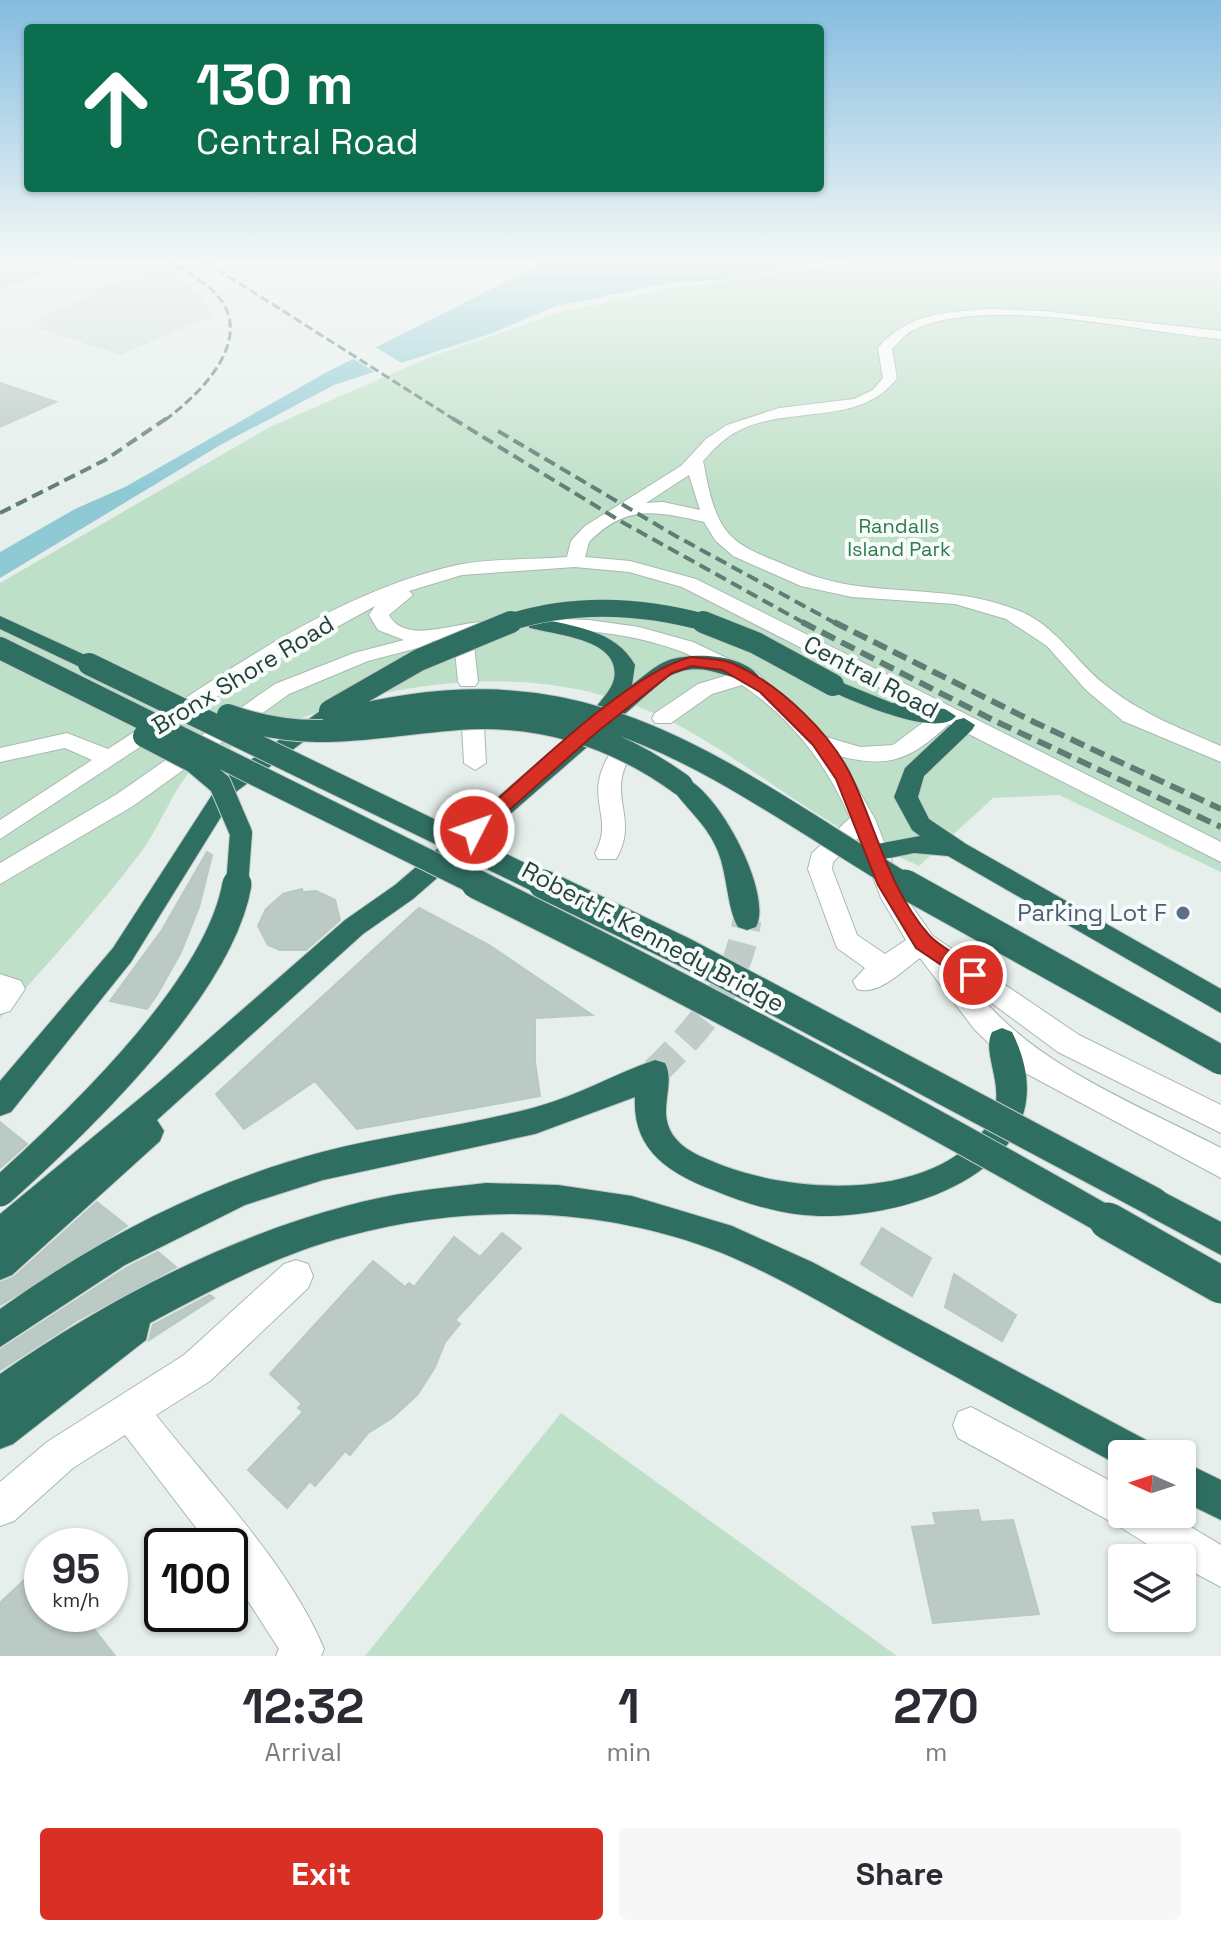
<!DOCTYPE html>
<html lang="en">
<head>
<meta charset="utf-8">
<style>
  :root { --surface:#fff; --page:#f7f7f7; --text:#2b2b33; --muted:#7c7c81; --accent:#d93025 }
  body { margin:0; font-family:"Space Grotesk",sans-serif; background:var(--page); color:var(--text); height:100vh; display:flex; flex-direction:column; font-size:30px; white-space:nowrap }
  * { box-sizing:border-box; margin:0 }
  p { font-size:26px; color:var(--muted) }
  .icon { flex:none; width:44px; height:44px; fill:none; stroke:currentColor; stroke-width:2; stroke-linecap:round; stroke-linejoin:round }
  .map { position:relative; height:1656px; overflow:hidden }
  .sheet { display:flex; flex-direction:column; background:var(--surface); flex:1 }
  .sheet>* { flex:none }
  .guide { position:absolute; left:24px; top:24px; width:800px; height:168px; border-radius:8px; box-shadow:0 2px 6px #0004; background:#0b6e4f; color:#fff; overflow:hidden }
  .needle { width:52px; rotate:273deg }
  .buttons { position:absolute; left:1108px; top:1440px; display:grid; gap:16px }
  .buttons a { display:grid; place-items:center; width:88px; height:88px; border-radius:8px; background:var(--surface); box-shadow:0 2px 6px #0004; font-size:40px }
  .speed { position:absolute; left:24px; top:1528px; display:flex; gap:16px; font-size:40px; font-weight:700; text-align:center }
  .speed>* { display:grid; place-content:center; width:104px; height:104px; border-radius:50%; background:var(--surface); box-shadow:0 2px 6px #0004; line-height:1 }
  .speed small { font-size:20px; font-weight:400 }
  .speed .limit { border:4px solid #111; border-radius:12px; background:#fff; color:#111 }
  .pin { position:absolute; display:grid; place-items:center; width:68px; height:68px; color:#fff; margin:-34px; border:4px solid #fff; border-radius:50%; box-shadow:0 2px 8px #0007 }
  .me { position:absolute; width:88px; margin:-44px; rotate:49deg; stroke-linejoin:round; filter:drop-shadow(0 0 6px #0008) }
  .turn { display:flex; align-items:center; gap:28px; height:168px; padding:0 40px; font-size:36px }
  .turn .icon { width:104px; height:104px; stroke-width:2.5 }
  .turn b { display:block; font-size:56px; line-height:68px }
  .eta { display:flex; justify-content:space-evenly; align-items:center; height:136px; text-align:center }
  .eta b { font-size:48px; font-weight:600; line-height:56px }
  .button { display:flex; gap:16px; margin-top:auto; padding:16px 40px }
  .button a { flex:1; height:92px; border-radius:8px; background:var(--accent); color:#fff; font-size:32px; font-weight:600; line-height:92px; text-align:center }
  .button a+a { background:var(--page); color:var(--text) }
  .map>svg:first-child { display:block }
  .built { fill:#d4dfda }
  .green { fill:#bfe0c8 }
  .water { fill:#8ec9d4 }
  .pier { fill:#e6efeb }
  .building { fill:#bbcac4; stroke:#b8c9c2; stroke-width:2 }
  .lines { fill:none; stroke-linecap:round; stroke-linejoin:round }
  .highway-tunnel { stroke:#bfccc8; stroke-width:29; stroke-dasharray:29 14; stroke-linecap:butt }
  .minor-casing { stroke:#a8b8b2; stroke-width:2 }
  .highway-casing { stroke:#c2cac8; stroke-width:2 }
  .minor { fill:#fff; fill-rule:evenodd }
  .highway { fill:#2f6f62; fill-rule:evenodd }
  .rail-far2 { stroke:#5f7d75; stroke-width:3; stroke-dasharray:9 4; stroke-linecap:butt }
  .rail-far1 { stroke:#5f7d75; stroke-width:4; stroke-dasharray:12 6; stroke-linecap:butt }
  .rail { stroke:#5f7d75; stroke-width:6; stroke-dasharray:15 7; stroke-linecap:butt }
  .highway-bridge-far3-casing { stroke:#c2cac8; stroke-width:18; stroke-linecap:butt }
  .highway-bridge-far2-casing { stroke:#c2cac8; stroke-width:24; stroke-linecap:butt }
  .highway-bridge-far1-casing { stroke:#c2cac8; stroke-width:31; stroke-linecap:butt }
  .highway-bridge-casing { stroke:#c2cac8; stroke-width:39; stroke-linecap:butt }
  .highway-bridge-far3 { stroke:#2f6f62; stroke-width:17 }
  .highway-bridge-far2 { stroke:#2f6f62; stroke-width:22 }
  .highway-bridge-far1 { stroke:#2f6f62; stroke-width:29 }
  .highway-bridge { stroke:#2f6f62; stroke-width:37 }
  .route { fill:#d93025; stroke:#8d1f18; stroke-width:2 }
  .service-dot { fill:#5c6f8a; stroke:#f7fbf9; stroke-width:3 }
  .labels { text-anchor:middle; stroke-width:8; stroke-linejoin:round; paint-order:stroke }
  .far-park-label { font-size:20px; fill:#2d7a4b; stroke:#f7fbf9 }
  .street-label { font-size:24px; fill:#24423a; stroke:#f7fbf9 }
  .service-label { font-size:24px; fill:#4e5e75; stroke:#f7fbf9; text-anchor:end }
</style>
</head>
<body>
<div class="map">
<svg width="1221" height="1656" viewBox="0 0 1221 1656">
  <rect width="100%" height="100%" fill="#e6efeb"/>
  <!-- built -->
  <path class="built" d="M162 266 198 292 212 316 120 355 36 327 44 324 38 320 43 315 100 293 94 291Z"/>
  <!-- green -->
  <path class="green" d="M861 262H1221V872L1059 795 993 798 919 866C893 854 867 843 842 829 781 794 726 748 662 717 554 666 423 674 313 714 294 720 202 758 192 769 171 793 160 827 141 852 98 910 47 963 0 1018V583L270 427 430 357 561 312 671 288Z
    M561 1413 897 1656H365Z"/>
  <!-- water -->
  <path class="water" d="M545 262H822L720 280 669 283 556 306 490 334 334 385 222 444 0 578V552L75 509 125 487 327 372Z"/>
  <!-- pier -->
  <path class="pier" d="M372 345 382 351 405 365 378 374 349 356Z"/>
  <!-- building -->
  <path class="building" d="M0 262H66V264L0 288Z
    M0 383 56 402 0 427Z
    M207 852 212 855 199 907 181 952 158 993 147 1009 110 1001 162 930Z
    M302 889 303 892 316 891 335 900 340 920 306 950H280L268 945 258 926 266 909 283 894Z
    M419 908 489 945 592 1015 535 1018V1062L540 1096 357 1129 315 1081 244 1129 216 1094Z
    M0 1122 27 1144 0 1168Z
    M97 1202 127 1226 0 1305V1283L14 1277Z
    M882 1228 931 1258 912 1296 861 1264Z
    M502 1233 521 1248 455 1320 460 1324 445 1342 435 1367 417 1395 392 1418 368 1433 350 1455 345 1451 315 1486 310 1481 287 1508 248 1470 303 1412 298 1408 302 1404 270 1374 373 1261 405 1287 409 1283 414 1287 454 1237 480 1257Z
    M158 1252 176 1267 79 1319 0 1370V1350L126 1268Z
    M954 1274 1016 1315 1002 1341 945 1307Z
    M210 1295 214 1298 149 1340 153 1325Z
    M978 1510 981 1522 1013 1520 1039 1614 933 1623 912 1527 936 1525 933 1513Z
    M42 1563V1614H82L115 1656H0V1603Z"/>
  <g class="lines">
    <!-- highway-tunnel -->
    <path class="highway-tunnel" d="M655 1072C700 1028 738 984 747 920"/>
    <defs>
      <path id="minor" d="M990 309 1042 311 1221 331V339C1136 332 993 295 915 329 906 333 899 342 892 349L897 378C860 428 787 404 736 432 723 439 713 450 703 461 708 484 712 515 729 534 742 548 759 554 776 561 801 572 824 581 851 585 908 594 962 588 1017 610 1056 625 1074 660 1104 684 1140 713 1179 728 1221 746V762L1123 721 1086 690 1047 646 1006 619 955 604 852 597 801 586 733 556 715 540 704 522C656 511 626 504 589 542L585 557 630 561 696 579 1221 842V862L949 724C911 759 890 769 839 756L875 819 906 898 933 936 1079 1035 1221 1105V1133L1058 1052 978 993C1037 1067 1139 1105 1221 1148V1178L1014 1067 975 1030 920 958C903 970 879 996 857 989L853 981 865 968 837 948 808 869 812 853 850 818C827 764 790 717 742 685L712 694 671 723H655L652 718 655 713 698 684 728 675C688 648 634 635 586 631 570 630 537 636 526 624L536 618 589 620 639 627 693 642 756 672 823 736 860 747 893 745 933 715 682 587 629 572 575 567 462 575 409 591 413 595 389 615C409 653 481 607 501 628L498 632 473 636 478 682 475 686H461L458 682 454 639 432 641 429 645 368 661 289 694 133 806 0 884V863L117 794 275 684 354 653 404 640 378 630 369 615 375 606 248 676 0 839V820L92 760 65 748 0 762V748L67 733 108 749C216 679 329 594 457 565 492 558 532 560 567 557L571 541 585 526 681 466 706 439 727 425 779 408 854 399 873 390 883 378 878 348C907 313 947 312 990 309ZM689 475 700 510 663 502 646 503ZM858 838 881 898 906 940 885 954 857 935 832 869 833 862Z
        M473 720 484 727 486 763 475 770 464 763 462 727Z
        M619 750 630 757C606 797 640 818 616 859H598L595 853C616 815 581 799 611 752Z
        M0 974 21 981 25 989 10 1011 0 1014Z
        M296 1260 308 1264 313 1276 308 1288 210 1381 156 1415C212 1486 289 1565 324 1649L321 1656H276L279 1649 230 1573V1546H210L125 1435 73 1468 14 1521 0 1526V1482L47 1442 184 1355 284 1264Z
        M971 1407 1122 1487V1514H1169L1221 1545V1587L1182 1566V1558H1169L1117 1525 958 1438 953 1425 958 1412Z"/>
      <path id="highway" d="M0 616 96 660 99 664 96 668H82L0 629Z
        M537 618C573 626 616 630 635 665L632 685C644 676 655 665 669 660 694 652 741 654 759 676L749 682C717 674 697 660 666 678L413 899 363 934 157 1120 164 1131 160 1141 12 1275 0 1280V1214L157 1084 345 920 395 885 595 714 593 711C600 701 611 691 614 679 622 639 556 635 530 628L527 624 530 620Z
        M833 679 892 703 945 709 956 716C938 740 848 699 826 689L823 685 826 681Z
        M330 704 341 711 338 716 237 791 131 962 11 1112 0 1116V1081L113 948 221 781Z
        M964 718 975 725 972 730 924 776 918 797 929 819 966 844 1221 989V1013L948 856 914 853 875 861 866 858 863 852 866 846 920 836 912 830 894 797 905 768 956 720Z
        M682 777C717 787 774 894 756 927L747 930 738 927C726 906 728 872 716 847 705 822 684 807 670 785Z
        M1002 1028 1012 1032C1076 1160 919 1218 819 1216 782 1215 747 1204 713 1190 669 1173 632 1150 635 1097L535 1134 323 1180 245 1205 125 1265 0 1347V1309C98 1239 205 1183 322 1152 392 1134 466 1126 536 1107 580 1095 614 1074 655 1060L665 1063C677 1086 654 1113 676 1139 688 1153 707 1159 724 1166 799 1194 933 1201 987 1126 1011 1091 980 1056 992 1032Z
        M486 1183 558 1185 632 1196 732 1226 812 1262 1148 1441 1154 1454H1122V1467C1042 1424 962 1380 883 1337 830 1308 778 1276 722 1253 603 1206 471 1203 348 1236 278 1254 213 1289 150 1323L146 1340 13 1444 0 1449V1374C103 1302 225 1238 346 1206 392 1193 439 1188 486 1183Z
        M1154 1187 1221 1222V1255L1143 1213 1138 1202 1143 1191Z
        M1182 1461 1221 1480V1520L1182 1501Z"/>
    </defs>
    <!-- minor casing -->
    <use href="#minor" class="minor-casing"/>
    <!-- highway casing -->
    <use href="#highway" class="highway-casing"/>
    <!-- minor -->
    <use href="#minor" class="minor"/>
    <!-- highway -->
    <use href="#highway" class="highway"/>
    <!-- rail-far2 -->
    <path class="rail-far2" d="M206 262 455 420
      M165 420C196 397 250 347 223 303 211 284 188 273 169 262"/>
    <!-- rail-far1 -->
    <path class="rail-far1" d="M452 418 622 522 806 624
      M498 431 674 535 837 624
      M0 513 105 460 167 418"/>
    <!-- rail -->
    <path class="rail" d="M802 622 993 720 1221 827
      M834 622 1036 723 1221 809"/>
    <defs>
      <path id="highway-bridge-far3" d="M505 624C573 601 642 605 710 624"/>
      <path id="highway-bridge-far2" d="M703 622 756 643 833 685
        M0 648 480 886
        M89 664 547 886
        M330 711 419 660 511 622
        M228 715C310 745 375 725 458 719 541 713 615 736 682 785
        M339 720C588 654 708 765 908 886
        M144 736 194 762 220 784 241 833 237 886"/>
      <path id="highway-bridge-far1" d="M476 884C691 990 902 1104 1111 1223
        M543 884 684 952 1154 1202
        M905 884 1221 1060
        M0 1192C77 1123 219 988 237 884"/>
      <path id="highway-bridge" d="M1108 1221 1221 1285"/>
    </defs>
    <!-- highway-bridge-far3 casing -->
    <use href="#highway-bridge-far3" class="highway-bridge-far3-casing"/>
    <!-- highway-bridge-far2 casing -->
    <use href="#highway-bridge-far2" class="highway-bridge-far2-casing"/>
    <!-- highway-bridge-far1 casing -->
    <use href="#highway-bridge-far1" class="highway-bridge-far1-casing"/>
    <!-- highway-bridge casing -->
    <use href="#highway-bridge" class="highway-bridge-casing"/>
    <!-- highway-bridge-far3 -->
    <use href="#highway-bridge-far3" class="highway-bridge-far3"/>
    <!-- highway-bridge-far2 -->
    <use href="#highway-bridge-far2" class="highway-bridge-far2"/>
    <!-- highway-bridge-far1 -->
    <use href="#highway-bridge-far1" class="highway-bridge-far1"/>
    <!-- highway-bridge -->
    <use href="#highway-bridge" class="highway-bridge"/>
  </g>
  <!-- sky -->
  <linearGradient id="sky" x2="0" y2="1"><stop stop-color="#84bce0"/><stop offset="0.53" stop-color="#f4f8f6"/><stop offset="1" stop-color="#f4f8f6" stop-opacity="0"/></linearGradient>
  <rect width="1221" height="493" fill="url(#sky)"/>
  <!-- route -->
  <path class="route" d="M691 657C705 659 721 658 734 664 780 685 833 734 854 782 877 833 891 892 929 935 942 949 964 959 980 969L983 975 980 981H965L916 948 878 885 836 779 813 745 760 692 722 670 692 666 672 673 597 732 481 835H468V826C522 779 627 673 691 657Z"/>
  <!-- markers -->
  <circle class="service-dot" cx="1183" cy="913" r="8"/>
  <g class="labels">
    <!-- far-park labels -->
    <g class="far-park-label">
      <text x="899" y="533">Randalls<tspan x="899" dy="23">Island Park</tspan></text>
    </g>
    <!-- street labels -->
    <g class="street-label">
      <text transform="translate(243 675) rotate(-31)" y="8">Bronx Shore Road</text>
      <text transform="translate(871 677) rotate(28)" y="8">Central Road</text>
      <text transform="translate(653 937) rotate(28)" y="8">Robert F. Kennedy Bridge</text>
    </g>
    <!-- service labels -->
    <g class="service-label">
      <text x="1167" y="921">Parking Lot F</text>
    </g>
  </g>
</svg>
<div class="buttons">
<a><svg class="needle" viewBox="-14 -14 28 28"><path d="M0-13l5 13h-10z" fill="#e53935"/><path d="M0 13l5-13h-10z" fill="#7c7c81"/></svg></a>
<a><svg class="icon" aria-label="layers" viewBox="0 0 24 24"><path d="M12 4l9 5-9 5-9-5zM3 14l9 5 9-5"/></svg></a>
</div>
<div class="speed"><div>95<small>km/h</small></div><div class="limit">100</div></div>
<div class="pin" style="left:973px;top:975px;background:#d93025"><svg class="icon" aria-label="arrive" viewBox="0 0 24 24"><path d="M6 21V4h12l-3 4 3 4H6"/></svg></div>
<svg class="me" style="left:474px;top:830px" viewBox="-20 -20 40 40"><circle r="17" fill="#d93025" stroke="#fff" stroke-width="3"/><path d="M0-11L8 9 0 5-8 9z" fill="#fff"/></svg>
<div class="guide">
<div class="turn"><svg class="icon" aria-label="ahead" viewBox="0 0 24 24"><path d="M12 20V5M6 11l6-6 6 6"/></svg><div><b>130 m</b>Central Road</div></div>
</div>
</div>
<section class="sheet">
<div class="eta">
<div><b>12:32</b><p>Arrival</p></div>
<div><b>1</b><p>min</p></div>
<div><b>270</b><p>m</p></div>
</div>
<div class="button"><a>Exit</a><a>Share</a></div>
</section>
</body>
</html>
